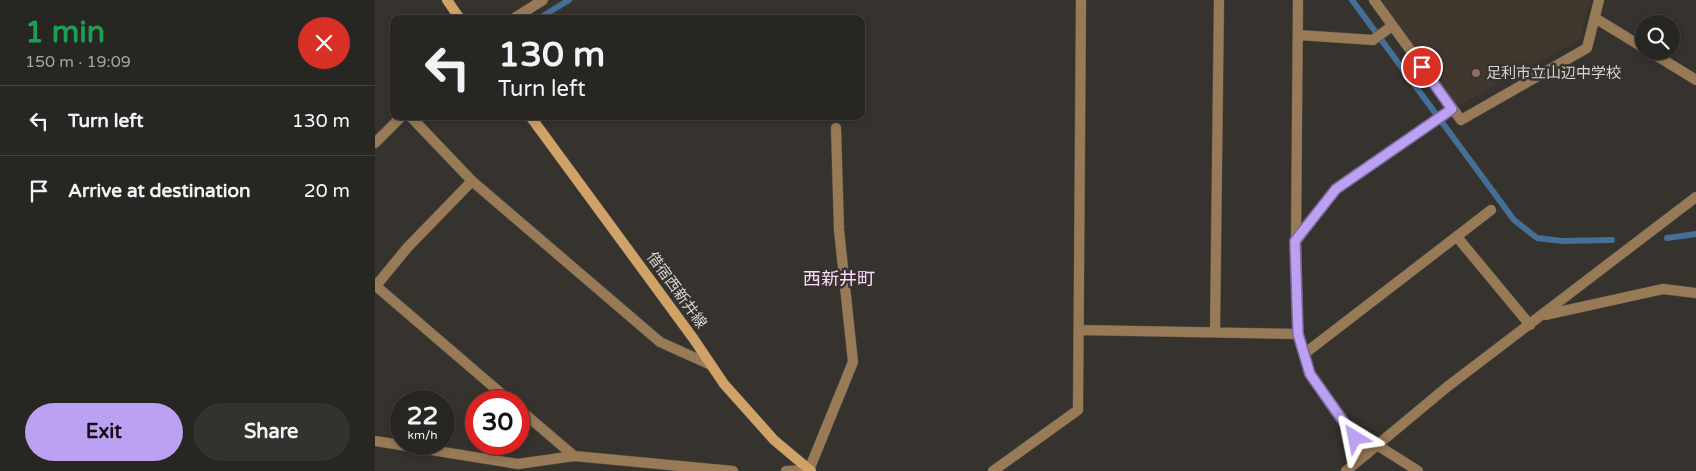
<!DOCTYPE html>
<html lang="en">
<head>
<meta charset="utf-8">
<style>
  :root { --surface:#282622; --page:#34322f; --text:#f1f3f6; --muted:#a5a5a5; --line:#444340; --accent:#bca0f2 }
  body { margin:0; font-family:"Varela Round","Noto Sans JP",sans-serif; background:var(--page); color:var(--text); height:100vh; display:flex; flex-direction:column; font-size:19px; white-space:nowrap }
  * { box-sizing:border-box; margin:0 }
  p { font-size:16px; color:var(--muted) }
  .icon { flex:none; width:28px; height:28px; fill:none; stroke:currentColor; stroke-width:2; stroke-linecap:round; stroke-linejoin:round }
  .map { position:relative; flex:1; overflow:hidden }
  .drawer { display:flex; flex-direction:column; background:var(--surface); width:375px }
  .drawer>* { flex:none }
  .hud { position:absolute; left:15px; top:15px; width:475px; height:105px; border-radius:10px; box-shadow:0 2px 8px #0003,0 0 0 1px var(--line); background:#282622; color:var(--text); overflow:hidden }
  .fabs { position:absolute; left:1260px; top:15px; display:grid; gap:10px }
  .fabs a { display:grid; place-items:center; width:45px; height:45px; border-radius:50%; background:var(--surface); box-shadow:0 2px 8px #0003,0 0 0 1px var(--line); font-size:25px }
  .speed { position:absolute; left:15px; top:390px; display:flex; gap:10px; font-size:25px; font-weight:700; text-align:center }
  .speed>* { display:grid; place-content:center; width:65px; height:65px; border-radius:50%; background:var(--surface); box-shadow:0 2px 8px #0003,0 0 0 1px var(--line); line-height:1 }
  .speed small { font-size:12px; font-weight:400 }
  .speed .limit { border:8px solid #d22; background:#fff; color:#111 }
  .pin { position:absolute; display:grid; place-items:center; width:42px; height:42px; color:#fff; margin:-21px; border:2px solid #fff; border-radius:50%; box-shadow:0 1px 5px #0007 }
  .me { position:absolute; width:55px; margin:-28px; rotate:325deg; stroke-linejoin:round; filter:drop-shadow(0 0 4px #0008) }
  .turn { display:flex; align-items:center; gap:18px; height:105px; padding:0 25px; font-size:22px }
  .turn .icon { width:65px; height:65px; stroke-width:2.5 }
  .turn b { display:block; font-size:35px; line-height:42px }
  .round { display:grid; place-items:center; flex:none; width:52px; height:52px; border-radius:26px; background:var(--page) }
  .head { display:flex; align-items:center; justify-content:space-between; height:85px; padding:0 25px }
  h1 { font-size:30px; font-weight:800; line-height:38px; color:#1e9e55 }
  .cta { display:flex; gap:10px; margin-top:auto; padding:10px 25px }
  .cta a { flex:1; height:58px; border-radius:30px; background:var(--accent); color:#111; font-size:20px; font-weight:800; line-height:58px; text-align:center }
  .cta a+a { background:var(--page); color:var(--text) }
  ul { padding:0; list-style:none }
  li { display:flex; align-items:center; gap:15px; height:70px; padding:0 25px; border-top:1px solid var(--line) }
  li div { flex:1 }
  li b { display:block; font-size:19px }
  li em { font-style:normal }
  main { display:flex; flex:1; min-height:0 }
  .map>svg:first-child { display:block }
  .built { fill:#40382e }
  .lines { fill:none; stroke-linecap:round; stroke-linejoin:round }
  .stream { stroke:#446f97; stroke-width:6 }
  .service-casing { stroke:#534f4c; stroke-width:11 }
  .minor-casing { stroke:#534f4c; stroke-width:11 }
  .secondary-casing { stroke:#534f4c; stroke-width:11 }
  .service { stroke:#987a56; stroke-width:10 }
  .minor { stroke:#987a56; stroke-width:10 }
  .secondary { stroke:#d1a267; stroke-width:10 }
  .route-casing { stroke:#7a689d; stroke-width:12 }
  .route { stroke:#bca0f2; stroke-width:9 }
  .education-dot { fill:#8d6e63; stroke:#36322e; stroke-width:2 }
  .labels { text-anchor:middle; stroke-width:5; stroke-linejoin:round; paint-order:stroke }
  .poi-label { font-size:15px; fill:#d7d5d2; stroke:#36322e; text-anchor:start }
  .street-label { font-size:15px; fill:#d7d5d2; stroke:#36322e }
  .quarter-label { font-size:18px; fill:#fad7fb; stroke:#36322e }
</style>
</head>
<body>
<main>
<section class="drawer">
<div class="head"><div><h1>1 min</h1><p>150 m · 19:09</p></div><a class="round" style="background:#d93025;color:#fff"><svg class="icon" aria-label="close" viewBox="0 0 24 24"><path d="M6 6l12 12M18 6L6 18"/></svg></a></div>
<ul>
<li><svg class="icon" aria-label="left" viewBox="0 0 24 24"><path d="M17 20v-9H6M10 6l-5 5 5 5"/></svg><div><b>Turn left</b></div><em>130 m</em></li>
<li><svg class="icon" aria-label="arrive" viewBox="0 0 24 24"><path d="M6 21V4h12l-3 4 3 4H6"/></svg><div><b>Arrive at destination</b></div><em>20 m</em></li>
</ul>
<div class="cta"><a>Exit</a><a>Share</a></div>
</section>
<div class="map">
<svg width="1321" height="471" viewBox="0 0 1321 471">
  <rect width="100%" height="100%" fill="#36322e"/>
  <!-- built -->
  <path class="built" d="M1006 0H1215L1205 40 1082 106Z"/>
  <g class="lines">
    <!-- stream -->
    <path class="stream" d="M977 0 1139 220 1162 238 1187 241 1237 240
      M163 19 194 0
      M1292 238 1321 234"/>
    <defs>
      <path id="service" d="M35 116 97 181 285 342 336 365
        M1 286 135 401
        M0 287 32 248 97 181
        M144 409 199 456
        M1002 445 1043 471"/>
      <path id="minor" d="M923 0 921 241 923 334 935 374 992 454
        M999 0 1086 120 1212 48 1224 0
        M1220 18 1269 48
        M138 19 168 0
        M923 35 998 40 1017 26
        M1274 51 1321 80
        M0 143 27 116
        M1082 237 1155 325
        M921 241 961 189 1077 109
        M1170 315 1288 289 1321 293
        M704 330 923 334
        M840 332 844 0
        M929 354 1116 210
        M0 441 143 464 199 456 358 471
        M411 471 434 470 478 362 464 230 461 128
        M618 471 703 410 706 0
        M971 471 1072 387 1321 197"/>
      <path id="secondary" d="M72 0 85 19
        M155 116 318 338 349 384 399 440 436 471"/>
    </defs>
    <!-- service casing -->
    <use href="#service" class="service-casing"/>
    <!-- minor casing -->
    <use href="#minor" class="minor-casing"/>
    <!-- secondary casing -->
    <use href="#secondary" class="secondary-casing"/>
    <!-- service -->
    <use href="#service" class="service"/>
    <!-- minor -->
    <use href="#minor" class="minor"/>
    <!-- secondary -->
    <use href="#secondary" class="secondary"/>
  </g>
  <g class="lines">
    <defs>
      <path id="route" d="M980 438 935 374 923 334 920 241 961 189 1077 109 1047 67"/>
    </defs>
    <!-- route casing -->
    <use href="#route" class="route-casing"/>
    <!-- route -->
    <use href="#route" class="route"/>
  </g>
  <!-- markers -->
  <circle class="education-dot" cx="1101" cy="73" r="5"/>
  <g class="labels">
    <!-- poi labels -->
    <g class="poi-label">
      <text x="1111" y="78">足利市立山辺中学校</text>
    </g>
    <!-- street labels -->
    <g class="street-label">
      <text transform="translate(302 290) rotate(54)" y="5">借宿西新井線</text>
    </g>
    <!-- quarter labels -->
    <g class="quarter-label">
      <text x="464" y="285">西新井町</text>
    </g>
  </g>
</svg>
<div class="fabs">
<a><svg class="icon" aria-label="search" viewBox="0 0 24 24"><circle cx="10" cy="10" r="6"/><path d="M15 15l6 6"/></svg></a>
</div>
<div class="speed"><div>22<small>km/h</small></div><div class="limit">30</div></div>
<div class="pin" style="left:1047px;top:67px;background:#d93025"><svg class="icon" aria-label="arrive" viewBox="0 0 24 24"><path d="M6 21V4h12l-3 4 3 4H6"/></svg></div>
<svg class="me" style="left:980px;top:438px" viewBox="-20 -20 40 40"><path d="M0-17L14 15 0 8-14 15z" fill="#bca0f2" stroke="#fff" stroke-width="4"/></svg>
<div class="hud">
<div class="turn"><svg class="icon" aria-label="left" viewBox="0 0 24 24"><path d="M17 20v-9H6M10 6l-5 5 5 5"/></svg><div><b>130 m</b>Turn left</div></div>
</div>
</div>
</main>
</body>
</html>
